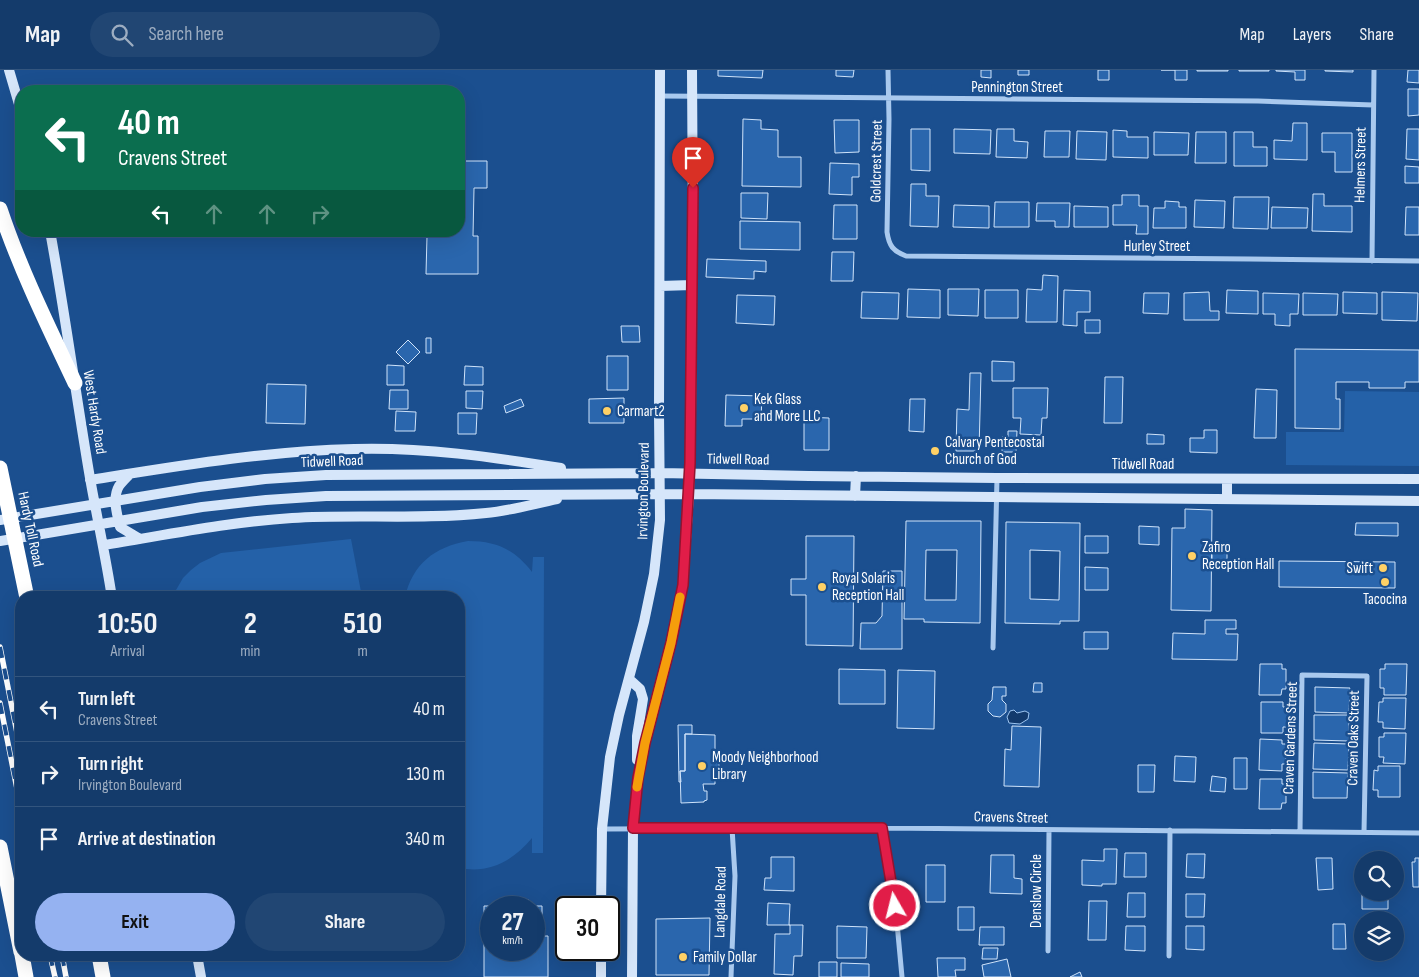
<!DOCTYPE html>
<html lang="en">
<head>
<meta charset="utf-8">
<style>
  :root { --surface:#143b6b; --page:#214673; --text:#f1f3f6; --muted:#9dadc1; --line:#33557e; --accent:#95b2f1 }
  body { margin:0; font-family:"Sofia Sans Condensed",sans-serif; background:var(--page); color:var(--text); height:100vh; display:flex; flex-direction:column; font-size:19px; white-space:nowrap }
  * { box-sizing:border-box; margin:0 }
  p { font-size:16px; color:var(--muted) }
  .icon { flex:none; width:28px; height:28px; fill:none; stroke:currentColor; stroke-width:2; stroke-linecap:round; stroke-linejoin:round }
  .map { position:relative; flex:1; overflow:hidden }
  .details { position:absolute; left:15px; top:521px; width:450px; height:370px; display:flex; flex-direction:column; background:var(--surface); border-radius:20px; box-shadow:0 5px 20px #0002,0 0 0 1px var(--line) }
  .details>* { flex:none }
  .banner { position:absolute; left:15px; top:15px; width:450px; height:152px; border-radius:20px; box-shadow:0 5px 20px #0002,0 0 0 1px var(--line); background:#0b6e4f; color:#fff; overflow:hidden }
  .controls { position:absolute; left:1354px; top:781px; display:grid; gap:10px }
  .controls a { display:grid; place-items:center; width:50px; height:50px; border-radius:50%; background:var(--surface); box-shadow:0 5px 20px #0002,0 0 0 1px var(--line); font-size:25px }
  .speed { position:absolute; left:480px; top:826px; display:flex; gap:10px; font-size:25px; font-weight:700; text-align:center }
  .speed>* { display:grid; place-content:center; width:65px; height:65px; border-radius:50%; background:var(--surface); box-shadow:0 5px 20px #0002,0 0 0 1px var(--line); line-height:1 }
  .speed small { font-size:12px; font-weight:400 }
  .speed .limit { border:2px solid #111; border-radius:8px; background:#fff; color:#111 }
  .pin { position:absolute; display:grid; place-items:center; width:42px; height:42px; color:#fff; margin:-51px -21px; border-radius:50% 50% 50% 0; rotate:-45deg; box-shadow:0 0 5px #0007 }
  .pin .icon { rotate:45deg }
  .me { position:absolute; width:55px; margin:-28px; rotate:352deg; stroke-linejoin:round; filter:drop-shadow(0 0 4px #0008) }
  .turn { display:flex; align-items:center; gap:18px; height:105px; padding:0 20px; font-size:22px }
  .turn .icon { width:65px; height:65px; stroke-width:2.5 }
  .turn b { display:block; font-size:35px; line-height:42px }
  .lanes { display:flex; align-items:center; height:48px; padding:0 20px; background:#0003; justify-content:center; gap:25px; direction:ltr }
  .lanes .off { opacity:.35 }
  .eta { display:flex; justify-content:space-evenly; align-items:center; height:85px; text-align:center }
  .eta b { font-size:30px; font-weight:700; line-height:35px }
  .button { display:flex; gap:10px; margin-top:auto; padding:10px 20px }
  .button a { flex:1; height:58px; border-radius:30px; background:var(--accent); color:#111; font-size:20px; font-weight:700; line-height:58px; text-align:center }
  .button a+a { background:var(--page); color:var(--text) }
  ul { padding:0; list-style:none }
  li { display:flex; align-items:center; gap:15px; height:65px; padding:0 20px; border-top:1px solid var(--line) }
  li div { flex:1 }
  li b { display:block; font-size:19px }
  li em { font-style:normal }
  header { display:flex; align-items:center; gap:30px; box-sizing:border-box; height:70px; padding:0 25px; background:var(--surface); border-bottom:1px solid var(--line) }
  header strong { font-size:24px }
  nav { display:flex; gap:28px; margin-inline-start:auto; font-size:18px }
  .search { width:350px; height:45px; background:var(--page); display:flex; align-items:center; gap:12px; box-sizing:border-box; padding:0 18px; border-radius:28px; color:var(--muted); font-size:19px }
  .map>svg:first-child { display:block }
  .green { fill:#2461a8 }
  .water { fill:#123a6d; stroke:#9cc4f0 }
  .building { fill:#2a66ad; stroke:#cfe3fa; fill-rule:evenodd }
  .lines { fill:none; stroke-linecap:round; stroke-linejoin:round }
  .street { stroke:#a9c9ee; stroke-width:5 }
  .secondary { stroke:#d6e6fa; stroke-width:10 }
  .highway { stroke:#fff; stroke-width:15 }
  .rail-casing { stroke:#fff; stroke-width:5.5 }
  .rail { stroke:#1b4f8f; stroke-width:4; stroke-dasharray:11; stroke-linecap:butt }
  .route-casing { stroke:#92132f; stroke-width:12 }
  .route { stroke:#e11d48; stroke-width:9 }
  .slow { stroke:#f59e0b; stroke-width:9 }
  .poi-dot { fill:#ffd166; stroke:#1b4f8f; stroke-width:2 }
  .labels { text-anchor:middle; stroke-width:5; stroke-linejoin:round; paint-order:stroke }
  .street-label { font-size:15px; fill:#fff; stroke:#1b4f8f }
  .poi-label { font-size:15px; fill:#fff; stroke:#1b4f8f; text-anchor:start }
</style>
</head>
<body>
<header>
<strong>Map</strong>
<div class="search"><svg class="icon" aria-label="search" viewBox="0 0 24 24"><circle cx="10" cy="10" r="6"/><path d="M15 15l6 6"/></svg>Search here</div>
<nav><a>Map</a><a>Layers</a><a>Share</a></nav>
</header>
<div class="map">
<svg width="1419" height="907" viewBox="0 0 1419 907">
  <rect width="100%" height="100%" fill="#1b4f8f"/>
  <!-- green -->
  <path class="green" d="M1345 321 1419 322V396L1286 395V362H1344Z
    M351 469 362 527H172L183 508 191 500 200 493 221 483Z
    M468 471C496 471 514 479 532 502L533 487H544L543 783H532V768C513 791 489 804 459 798V528L405 527C413 494 434 477 468 471Z"/>
  <!-- water -->
  <path class="water" d="M1014 640 1017 643 1025 641 1029 643 1028 649 1020 654 1009 653 1007 647 1010 641Z"/>
  <!-- building -->
  <path class="building" d="M718 0H763L762 8 718 6Z
    M836 0H854L853 7 836 6Z
    M981 0H991V8L981 7Z
    M1018 0H1029V5H1018Z
    M1098 0H1109V10H1098Z
    M1161 0H1187V10H1175V0Z
    M1197 0H1228V1H1197Z
    M1239 0H1269V1H1239Z
    M1276 0H1305V10H1295V2L1276 1Z
    M1325 0H1353V2L1325 1Z
    M1408 0H1419V13L1407 12Z
    M1408 19H1419V45L1408 46Z
    M743 49 761 50V59L778 60V87H801V117L742 116Z
    M834 50H859V82L835 83Z
    M1293 53H1307V90L1274 89V70L1292 71Z
    M911 59H930V101L911 100Z
    M954 59 991 60 990 84 954 83Z
    M997 59H1014V71L1028 72 1027 88 996 87Z
    M1407 59H1419V90L1406 89Z
    M1113 60 1127 61V67H1148V88L1113 87Z
    M1045 61H1070L1069 87H1044Z
    M1077 61 1107 62 1106 90 1076 89Z
    M1154 62 1189 63 1188 85H1154Z
    M1196 62H1226V93H1195Z
    M1234 62H1253V77H1267V96H1234Z
    M1322 63H1352V102H1335V82H1322Z
    M459 91H487V118H474L473 166H478V204H426L427 166H431V161H459Z
    M830 93 859 94V107H852V125L829 124Z
    M1405 96 1419 97V113H1405Z
    M911 114H926V126H939L938 157 910 156Z
    M741 123H768L767 149 741 148Z
    M1313 124H1324V136H1352V162L1312 161Z
    M1122 125H1139V136H1148V164H1136L1137 155H1113V135H1122Z
    M1234 127H1269L1268 159 1233 158Z
    M1195 130 1225 131 1224 158 1194 157Z
    M1165 131 1179 132V137H1186V158H1153L1154 138H1165Z
    M995 132H1029V157H994Z
    M1037 133H1070L1069 157H1055V151H1036Z
    M834 135H857V169H833Z
    M954 135 989 136V158L953 157Z
    M1074 136 1108 137V157H1074Z
    M1272 137 1308 138 1307 158H1271Z
    M1406 137H1419V165H1405Z
    M740 151 800 152V180L740 179Z
    M832 182H854L853 211H831Z
    M707 189 766 191V202L754 201V209L706 207Z
    M1043 205 1058 206 1057 252H1026L1027 219 1042 220Z
    M908 219 940 220V248L907 247Z
    M948 219H979L978 246 948 245Z
    M985 220H1018V248H985Z
    M1064 220 1090 221V242H1077V256L1063 255Z
    M1227 220 1258 221V244L1226 243Z
    M862 222 899 223 898 249 861 248Z
    M1209 222 1210 241H1219V250H1184V223Z
    M1343 222 1377 223V244L1343 243Z
    M1382 222 1418 223 1417 251 1382 250Z
    M1144 223H1169L1168 244 1143 243Z
    M1263 223 1299 224 1298 244H1290V256L1275 255V244H1263Z
    M1303 223 1338 224 1337 245H1303Z
    M737 225 775 226 774 255 736 253Z
    M1085 250H1100V263H1085Z
    M621 256H639L640 272H622Z
    M426 268H431V283H426Z
    M408 270 420 282 408 294 396 282Z
    M1295 279 1419 280V312H1405V318H1369V312H1336V329H1340V359L1295 358Z
    M607 286H628V320H607Z
    M992 291 1014 292V311H992Z
    M387 295 404 296V315H387Z
    M465 296 483 297V315H464Z
    M970 303H981L979 381H956L957 339 969 340Z
    M1105 307H1123L1122 353H1104Z
    M267 314 306 315 305 354 266 353Z
    M1013 318H1048L1047 348H1042L1041 365 1020 364 1021 348H1013Z
    M1256 319 1277 320 1276 368H1254Z
    M390 320H408V339H389Z
    M466 321H483L482 339 466 338Z
    M726 325 762 326 761 349H742V356H725Z
    M624 328V353H589V329Z
    M521 329 524 336 506 343 504 336Z
    M910 329H925L924 362 909 361Z
    M396 341 416 342 415 361H395Z
    M458 343H477L476 364H458Z
    M804 347 829 348V380H804Z
    M1204 360H1217V383L1190 382V368H1204Z
    M1008 361H1017L1016 382H1002V367L1008 368Z
    M1147 364 1164 365V374H1147Z
    M1185 439 1212 440 1211 541 1171 540 1172 458H1185Z
    M906 451H981L980 553 924 552V549H904ZM926 480H957L956 530H925Z
    M1006 452 1080 453 1079 551H1060V554L1005 553ZM1030 480 1060 481 1059 530 1030 529Z
    M1356 453H1398V466L1355 465Z
    M1139 456 1159 457V475L1139 474Z
    M806 466H854L853 576 806 575V525H791V509H806Z
    M1085 466H1108V483H1085Z
    M1212 480H1227V492H1212Z
    M1279 491 1395 492V518L1279 517Z
    M1085 497 1108 498V520H1085Z
    M883 501H902V579H860L861 553H876L882 546Z
    M1205 550H1236V559H1226V564H1238L1237 590 1172 589 1173 563 1205 564Z
    M1084 562H1108V579H1084Z
    M1260 594H1282V599H1286V619H1282L1281 625H1259Z
    M1385 594H1407L1406 625H1384V618H1380V599H1385Z
    M839 599 885 600V634H839Z
    M898 600 935 601 934 659 897 658Z
    M1034 613H1042V622H1033Z
    M993 617H1006V626H1002V630L1006 634V642L1000 647 993 646 988 641V634L992 630Z
    M1315 617 1350 618 1349 643 1315 642Z
    M1383 628H1406L1405 659 1383 658V652H1378L1379 632H1383Z
    M1261 632H1283V637H1288V657H1283V663H1261Z
    M1314 645H1349V671L1314 670Z
    M678 655H692V664H685V701H680L681 712H679Z
    M1012 656 1041 657 1039 717 1004 716 1005 679 1011 680Z
    M1384 663H1406L1405 694 1383 693 1384 687H1379V667H1384Z
    M685 664 715 665V691H719V702H715V714H703L704 721H707V730L704 731V732L681 733 680 701H685Z
    M1260 669 1282 670V674H1286V694H1282V701L1259 700Z
    M1314 673 1349 674 1348 700 1313 699Z
    M1175 686 1196 687 1195 712 1174 711Z
    M1234 688H1247V719H1234Z
    M1138 695H1155L1154 722H1138Z
    M1378 696H1400V727H1378V720H1373L1374 700 1378 701Z
    M1313 702 1348 703 1347 728H1313Z
    M1212 706 1226 708 1225 722 1210 721Z
    M1260 709H1282V714H1286V733H1282L1281 739H1259Z
    M1104 779H1117L1116 814H1102V816L1082 815V790L1104 791Z
    M1125 783H1146V807H1124Z
    M1187 784H1205L1204 808 1186 807Z
    M991 785H1014V808L1022 809V824L990 823Z
    M771 787H794V821L764 820 765 808H771Z
    M1316 788H1332L1333 819 1318 820Z
    M1415 788H1419V817H1413L1412 792H1415Z
    M926 795H945V832H926Z
    M1362 809V822H1388V839H1362Z
    M1128 823H1145V847H1127Z
    M1186 824H1205L1204 847H1186Z
    M503 830H529V836H542V866H548V907H484V836H503ZM491 838H534V880H491Z
    M1089 831H1107L1106 870H1088Z
    M768 833 790 834 789 855H803L802 886H794L793 905 774 904 775 864H790V855H767Z
    M958 837H974V860H958Z
    M710 848 709 905H656V849Z
    M1333 854H1345L1346 879H1333Z
    M837 856 867 857 866 888H837Z
    M1126 856H1145V881L1125 880Z
    M1186 856H1204V880L1186 879Z
    M980 857H1004V875H979Z
    M983 878H998L997 889H982Z
    M937 888H965V900H955L956 907H938Z
    M1007 889 1011 907H984L982 895Z
    M819 892H837V907H819Z
    M841 893 869 894V907H841Z
    M1080 902 1082 907H1070Z"/>
  <g class="lines">
    <!-- street -->
    <path class="street" d="M888 0 889 49 887 162C889 176 893 181 906 186L1250 189 1419 191
      M660 26 1258 31 1373 35
      M1372 191 1374 0
      M993 578 997 408
      M882 758 897 853 902 907
      M603 759 882 758 1419 763
      M1300 762 1302 605 1367 606 1364 762
      M1048 881 1049 760
      M1169 886 1170 760
      M731 907 735 806 732 758"/>
    <!-- secondary -->
    <path class="secondary" d="M9 0 21 41
      M50 161C65 243 76 326 90 408 97 448 106 488 112 528
      M660 216 692 215
      M130 404C126 408 122 412 119 416 112 428 117 444 120 457L140 469
      M1227 409V429
      M90 410C178 396 266 381 354 379 424 377 492 387 561 398
      M855 426 856 406
      M0 450 200 417 265 409 326 405 660 403 809 406 997 408 1419 409
      M0 471 202 437 266 430 326 426 689 424 1419 431
      M104 475C166 465 228 452 292 448 356 444 421 450 486 443 509 441 533 434 557 429
      M629 609 640 619 643 629 637 666V690
      M601 838 602 759 610 687 619 645 644 552 654 504 660 450 659 343 660 0
      M197 885 201 907
      M601 907V880
      M632 907 633 758 638 709 645 673 671 573 683 515 689 424 691 343 692 215 693 167 692 0"/>
    <!-- highway -->
    <path class="highway" d="M0 139C20 199 48 256 75 313
      M0 398 27 528
      M0 777 21 882
      M22 885 26 907
      M99 885 103 907"/>
    <defs>
      <path id="rail" d="M0 577 21 683
        M0 633 21 739
        M50 885 55 907
        M62 885 66 907"/>
    </defs>
    <!-- rail casing -->
    <use href="#rail" class="rail-casing"/>
    <!-- rail -->
    <use href="#rail" class="rail"/>
  </g>
  <g class="lines">
    <defs>
      <path id="route" d="M693 118 690 393 683 515 671 573 645 673 638 708 633 758H882L895 836"/>
    </defs>
    <!-- route casing -->
    <use href="#route" class="route-casing"/>
    <!-- route -->
    <use href="#route" class="route"/>
    <!-- slow -->
    <path class="slow" d="M637 717 645 673 671 573 680 527"/>
  </g>
  <!-- markers -->
  <g class="poi-dot">
    <circle cx="744" cy="338" r="5"/>
    <circle cx="607" cy="341" r="5"/>
    <circle cx="935" cy="381" r="5"/>
    <circle cx="1192" cy="486" r="5"/>
    <circle cx="1383" cy="498" r="5"/>
    <circle cx="1385" cy="512" r="5"/>
    <circle cx="822" cy="517" r="5"/>
    <circle cx="702" cy="696" r="5"/>
    <circle cx="683" cy="887" r="5"/>
  </g>
  <g class="labels">
    <!-- street labels -->
    <g class="street-label">
      <text x="1017" y="22">Pennington Street</text>
      <text transform="translate(876 91) rotate(-89)" y="5">Goldcrest Street</text>
      <text transform="translate(1360 95) rotate(-89)" y="5">Helmers Street</text>
      <text x="1157" y="181">Hurley Street</text>
      <text transform="translate(95 342) rotate(81)" y="5">West Hardy Road</text>
      <text transform="translate(738 389) rotate(1)" y="5">Tidwell Road</text>
      <text transform="translate(332 391) rotate(-2)" y="5">Tidwell Road</text>
      <text x="1143" y="399">Tidwell Road</text>
      <text transform="translate(643 421) rotate(-89)" y="5">Irvington Boulevard</text>
      <text transform="translate(31 459) rotate(78)" y="5">Hardy Toll Road</text>
      <text transform="translate(1290 668) rotate(-88)" y="5">Craven Gardens Street</text>
      <text transform="translate(1353 668) rotate(-89)" y="5">Craven Oaks Street</text>
      <text transform="translate(1011 747) rotate(1)" y="5">Cravens Street</text>
      <text transform="translate(1036 821) rotate(-90)" y="5">Denslow Circle</text>
      <text transform="translate(720 832) rotate(-89)" y="5">Langdale Road</text>
    </g>
    <!-- poi labels -->
    <g class="poi-label">
      <text x="754" y="334">Kek Glass<tspan x="754" dy="17">and More LLC</tspan></text>
      <text x="617" y="346">Carmart2</text>
      <text x="945" y="377">Calvary Pentecostal<tspan x="945" dy="17">Church of God</tspan></text>
      <text x="1202" y="482">Zafiro<tspan x="1202" dy="17">Reception Hall</tspan></text>
      <text x="1373" y="503" text-anchor="end">Swift</text>
      <text x="832" y="513">Royal Solaris<tspan x="832" dy="17">Reception Hall</tspan></text>
      <text x="1385" y="534" text-anchor="middle">Tacocina</text>
      <text x="712" y="692">Moody Neighborhood<tspan x="712" dy="17">Library</tspan></text>
      <text x="693" y="892">Family Dollar</text>
    </g>
  </g>
</svg>
<div class="controls">
<a><svg class="icon" aria-label="search" viewBox="0 0 24 24"><circle cx="10" cy="10" r="6"/><path d="M15 15l6 6"/></svg></a>
<a><svg class="icon" aria-label="layers" viewBox="0 0 24 24"><path d="M12 4l9 5-9 5-9-5zM3 14l9 5 9-5"/></svg></a>
</div>
<div class="speed"><div>27<small>km/h</small></div><div class="limit">30</div></div>
<div class="pin" style="left:693px;top:118px;background:#d93025"><svg class="icon" aria-label="arrive" viewBox="0 0 24 24"><path d="M6 21V4h12l-3 4 3 4H6"/></svg></div>
<svg class="me" style="left:895px;top:836px" viewBox="-20 -20 40 40"><circle r="17" fill="#e11d48" stroke="#fff" stroke-width="3"/><path d="M0-11L8 9 0 5-8 9z" fill="#fff"/></svg>
<div class="banner">
<div class="turn"><svg class="icon" aria-label="left" viewBox="0 0 24 24"><path d="M17 20v-9H6M10 6l-5 5 5 5"/></svg><div><b>40 m</b>Cravens Street</div></div>
<div class="lanes"><svg class="icon" aria-label="left" viewBox="0 0 24 24"><path d="M17 20v-9H6M10 6l-5 5 5 5"/></svg><svg class="icon off" aria-label="ahead" viewBox="0 0 24 24"><path d="M12 20V5M6 11l6-6 6 6"/></svg><svg class="icon off" aria-label="ahead" viewBox="0 0 24 24"><path d="M12 20V5M6 11l6-6 6 6"/></svg><svg class="icon off" aria-label="right" viewBox="0 0 24 24"><path d="M7 20v-9h11M14 6l5 5-5 5"/></svg></div>
</div>
<section class="details">
<div class="eta">
<div><b>10:50</b><p>Arrival</p></div>
<div><b>2</b><p>min</p></div>
<div><b>510</b><p>m</p></div>
</div>
<ul>
<li><svg class="icon" aria-label="left" viewBox="0 0 24 24"><path d="M17 20v-9H6M10 6l-5 5 5 5"/></svg><div><b>Turn left</b><p>Cravens Street</p></div><em>40 m</em></li>
<li><svg class="icon" aria-label="right" viewBox="0 0 24 24"><path d="M7 20v-9h11M14 6l5 5-5 5"/></svg><div><b>Turn right</b><p>Irvington Boulevard</p></div><em>130 m</em></li>
<li><svg class="icon" aria-label="arrive" viewBox="0 0 24 24"><path d="M6 21V4h12l-3 4 3 4H6"/></svg><div><b>Arrive at destination</b></div><em>340 m</em></li>
</ul>
<div class="button"><a>Exit</a><a>Share</a></div>
</section>
</div>
</body>
</html>
